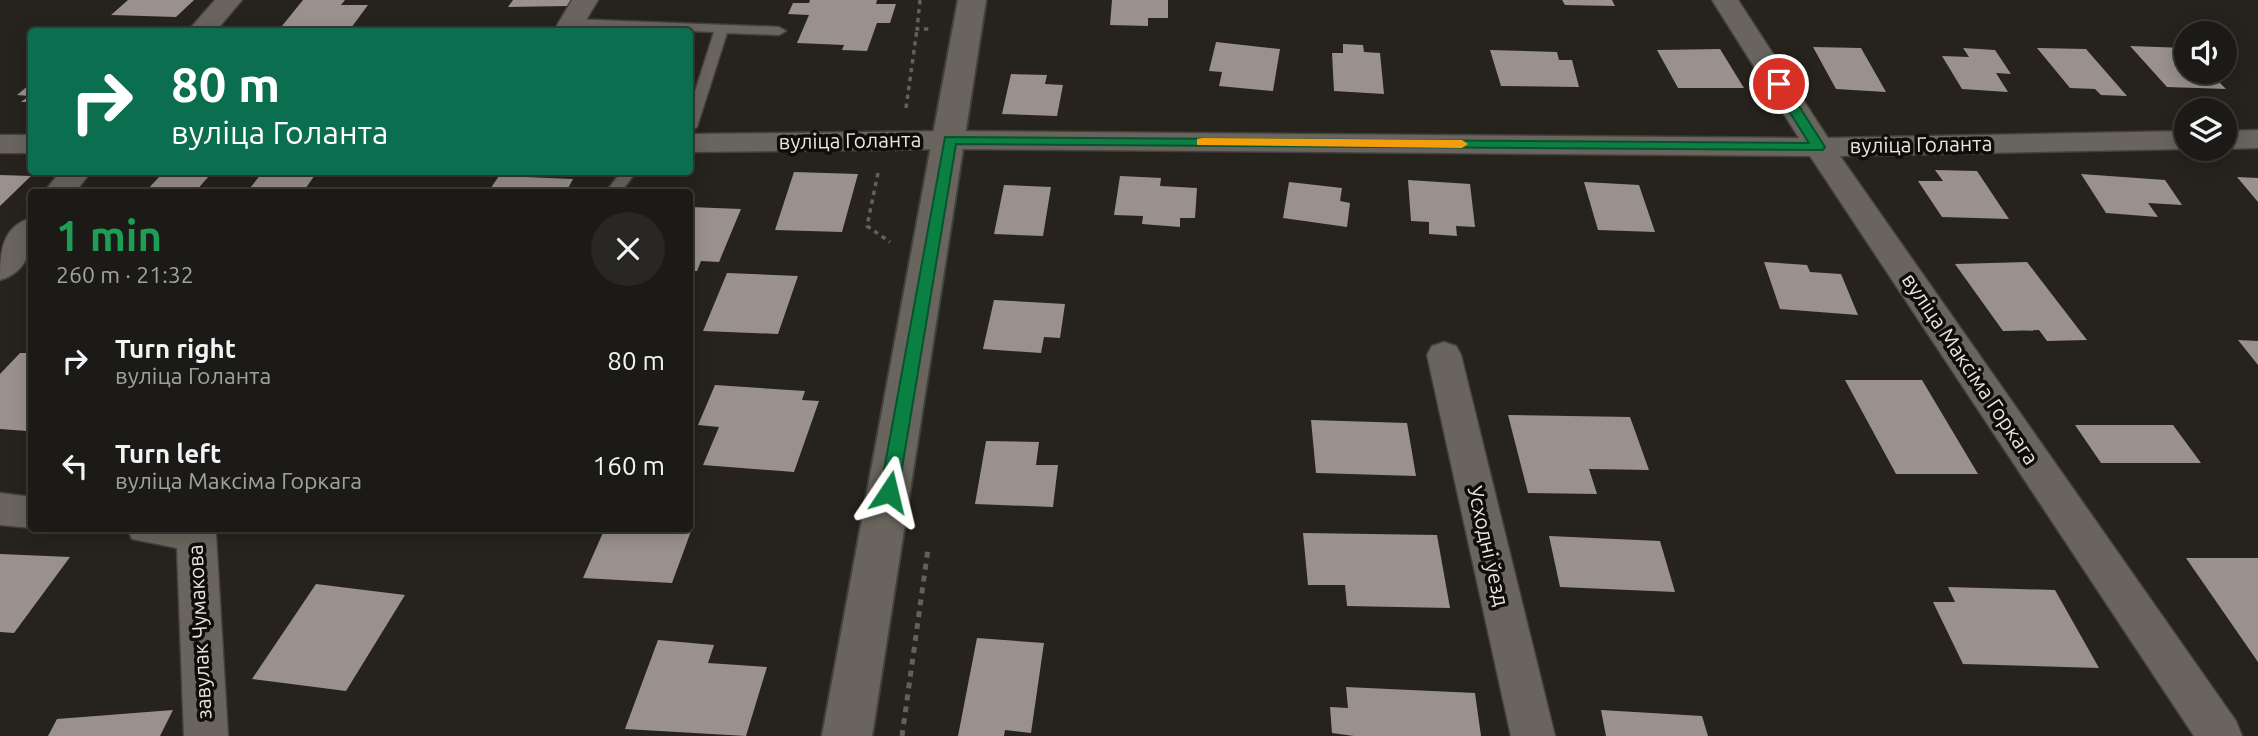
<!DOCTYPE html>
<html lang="en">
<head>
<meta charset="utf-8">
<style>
  :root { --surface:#1c1a16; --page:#292723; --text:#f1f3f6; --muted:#a0a1a1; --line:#3a3835 }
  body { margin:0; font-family:Ubuntu,sans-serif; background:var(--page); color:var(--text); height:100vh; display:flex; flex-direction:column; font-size:26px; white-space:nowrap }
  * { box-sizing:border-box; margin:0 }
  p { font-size:23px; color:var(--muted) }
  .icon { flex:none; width:38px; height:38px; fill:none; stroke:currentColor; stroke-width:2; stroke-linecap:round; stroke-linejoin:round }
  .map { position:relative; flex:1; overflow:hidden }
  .drawer { position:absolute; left:28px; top:189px; width:665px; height:343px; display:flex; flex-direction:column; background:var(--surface); border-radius:7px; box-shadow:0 4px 18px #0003,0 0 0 2px var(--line) }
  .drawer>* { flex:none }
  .top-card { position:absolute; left:28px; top:28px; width:665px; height:147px; border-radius:7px; box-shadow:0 4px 18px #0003,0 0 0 2px var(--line); background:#0b6e4f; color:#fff; overflow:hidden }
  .controls { position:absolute; left:2174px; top:21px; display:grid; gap:14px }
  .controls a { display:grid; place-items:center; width:63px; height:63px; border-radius:50%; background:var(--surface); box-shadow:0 4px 18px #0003,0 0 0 2px var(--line); font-size:35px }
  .pin { position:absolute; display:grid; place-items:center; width:60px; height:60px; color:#fff; margin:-30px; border:4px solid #fff; border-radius:50%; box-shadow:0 2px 7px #0007 }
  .me { position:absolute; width:77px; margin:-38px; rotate:10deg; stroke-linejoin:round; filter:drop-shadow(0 0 5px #0008) }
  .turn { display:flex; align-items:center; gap:24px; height:147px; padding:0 28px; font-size:32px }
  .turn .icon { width:91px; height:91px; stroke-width:2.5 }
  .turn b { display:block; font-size:49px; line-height:60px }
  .round { display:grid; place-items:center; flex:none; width:74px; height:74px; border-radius:37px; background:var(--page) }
  .summary { display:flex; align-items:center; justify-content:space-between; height:119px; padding:0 28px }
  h1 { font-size:42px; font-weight:700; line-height:52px; color:#1e9e55 }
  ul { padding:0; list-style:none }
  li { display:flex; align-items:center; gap:21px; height:105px; padding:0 28px }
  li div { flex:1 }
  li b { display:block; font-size:26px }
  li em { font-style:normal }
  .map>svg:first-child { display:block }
  .building { fill:#9a918d }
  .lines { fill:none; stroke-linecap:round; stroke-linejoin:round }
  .service-casing { stroke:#43413b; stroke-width:3 }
  .minor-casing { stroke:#43413b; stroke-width:3 }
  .tertiary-casing { stroke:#43413b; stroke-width:4 }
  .path-far1 { stroke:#63605a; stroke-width:3.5; stroke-dasharray:4.5 4.5; stroke-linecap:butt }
  .path { stroke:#63605a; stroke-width:5; stroke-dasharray:6 6; stroke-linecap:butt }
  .service { fill:#69655e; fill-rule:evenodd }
  .minor { fill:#69655e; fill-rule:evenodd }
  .tertiary { fill:#69655e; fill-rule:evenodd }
  .route { fill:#0b8043; stroke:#07532c; stroke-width:2 }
  .slow { fill:#f59e0b }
  .labels { text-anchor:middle; stroke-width:7; stroke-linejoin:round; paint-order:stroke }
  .street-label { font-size:21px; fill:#e7e5e0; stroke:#0e0d0a }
</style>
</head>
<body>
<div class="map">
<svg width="2258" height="736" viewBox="0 0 2258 736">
  <rect width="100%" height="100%" fill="#26231d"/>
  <!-- building -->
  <path class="building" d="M128 0H194L176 17 111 15Z
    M303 0H345L341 5H368L348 32H315L319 26H282Z
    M513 0H572L567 6 508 7Z
    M810 0H877L876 4H896L890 23H877L867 51 842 50 844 45 797 43 809 15 788 14 793 3H809Z
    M1112 0H1168V18H1148V26L1110 25Z
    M1562 0H1612L1615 6 1565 5Z
    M1216 42 1280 49 1273 91 1219 86 1222 72 1209 71Z
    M1343 44 1363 45 1364 52 1380 53 1384 94 1334 91 1332 53H1343Z
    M2130 46 2186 48V72H2209L2226 89 2167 87Z
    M1813 47 1861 48 1886 92 1836 89Z
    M1963 48 1995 50 2011 74 1996 73 2008 92 1962 89 1942 56 1969 57Z
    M2037 48 2086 49 2127 96 2101 95 2095 89 2070 88Z
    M1720 49 1744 88H1678L1657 50Z
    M1490 50 1557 52 1559 60H1572L1579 87 1501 86Z
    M1011 74 1047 75 1045 84 1063 85 1057 116 1002 114Z
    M29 85H32V102H21L29 96 17 95Z
    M1935 170 1977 171 2009 219 1942 217 1918 181H1943Z
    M794 172 858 174 842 232 775 230Z
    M261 174 315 175 303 192H247Z
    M2081 174 2165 180 2182 205 2148 203 2158 217 2106 213Z
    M0 175 31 176 0 206Z
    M160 176H209L195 192H145Z
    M499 176 573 179 566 192H488Z
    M1120 176 1161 178 1160 186 1197 188 1195 218H1180V227L1142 224 1143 216 1114 215Z
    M2237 177 2258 178V202Z
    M1408 180 1470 184 1475 227 1456 226 1457 236 1429 234V222L1411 221Z
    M1289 182 1342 188 1340 201 1350 203 1347 227 1283 218Z
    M1584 182 1639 185 1655 232 1598 230Z
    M1004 185 1051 187 1043 236 994 234Z
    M690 207 741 209 719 262 701 261 697 271H690Z
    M1764 262 1807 265 1810 272 1841 274 1858 315 1780 309Z
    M2027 262 2087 340 2047 341 2039 330 2003 331 1955 264Z
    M727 273 798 276 778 334 703 331Z
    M994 300 1065 304 1060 338 1044 337 1041 353 983 349Z
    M2238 340 2258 341V365Z
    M20 353H32V426L27 431 0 429V374Z
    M1845 380H1922L1978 474H1896Z
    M715 385 805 391 802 400 819 401 794 472 703 465 719 427 698 425Z
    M1508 415 1630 417 1649 470 1589 469 1597 494 1528 493Z
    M1311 420 1407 423 1416 476 1316 473Z
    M2075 425H2173L2201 463H2101Z
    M986 441 1039 442 1036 465H1058L1053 507 975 504Z
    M690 523H694L672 583 583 578 605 528H690Z
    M1303 533 1437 535 1450 608 1347 606 1345 585H1308Z
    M1549 536 1660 541 1675 592 1560 587Z
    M0 554 70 557 14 633 0 632Z
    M2186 558H2258V662Z
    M316 584 405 595 346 691 252 679Z
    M1948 587 2055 590 2099 668 1963 664 1933 602H1955Z
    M977 638 1044 643 1031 733 1005 730 1004 736H958Z
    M658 640 714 645 708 663 767 667 746 736 625 729Z
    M1346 687 1475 693 1481 736H1354L1332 733 1330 707 1348 708Z
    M173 710 160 736H48L57 719Z
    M1601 710 1702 716 1708 736H1606Z"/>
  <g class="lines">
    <defs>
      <path id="service" d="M571 19 779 27 786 31 779 35 727 33 697 127 690 131V107L714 32 566 26V20Z
        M621 172H636L621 192H606Z"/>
      <path id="minor" d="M215 0H242L215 32H187Z
        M572 0H598L579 32H553Z
        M1712 0H1738L1828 138 2186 131V149L1840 156 2236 721 2242 736H2194L1810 156 950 149 690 152V134L950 131 1799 138Z
        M2258 130V148L2224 149V131Z
        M0 135H32V153H0Z
        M60 172H91L75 192H44Z
        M32 218C32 244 31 271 0 280 0 254 1 226 32 218Z
        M1444 342 1456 346 1461 355 1555 736H1511L1427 355 1432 346Z
        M0 493 32 497 33 528 0 525Z
        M127 528H212L216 535 228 736H184L177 548 132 539Z"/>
      <path id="tertiary" d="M958 0H986L872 736H822Z"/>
    </defs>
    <!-- service casing -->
    <use href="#service" class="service-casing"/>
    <!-- minor casing -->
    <use href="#minor" class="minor-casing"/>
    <!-- tertiary casing -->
    <use href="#tertiary" class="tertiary-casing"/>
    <!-- path-far1 -->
    <path class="path-far1" d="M920 0 917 29H930
      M906 108 917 29
      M878 173 867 226 890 242"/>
    <!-- path -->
    <path class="path" d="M902 736 928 549"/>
    <!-- service -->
    <use href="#service" class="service"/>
    <!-- minor -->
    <use href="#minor" class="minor"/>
    <!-- tertiary -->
    <use href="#tertiary" class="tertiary"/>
  </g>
  <!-- route -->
  <path class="route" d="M1779 80 1785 84 1825 147 1823 150 956 144 898 492 895 497H883L880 492 945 137 1809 143 1772 84Z"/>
  <!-- slow -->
  <path class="slow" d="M1202 138 1462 140 1468 144 1462 148 1197 145V139Z"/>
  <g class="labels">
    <!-- street labels -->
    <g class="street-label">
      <text transform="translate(850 141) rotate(-1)" y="7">вуліца Голанта</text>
      <text transform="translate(1921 145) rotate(-1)" y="7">вуліца Голанта</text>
      <text transform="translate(1970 369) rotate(56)" y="7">вуліца Максіма Горкага</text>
      <text transform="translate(1488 546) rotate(77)" y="7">Усходні ўезд</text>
      <text transform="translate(200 632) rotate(-93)" y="7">завулак Чумакова</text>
    </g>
  </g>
</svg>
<div class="controls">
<a><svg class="icon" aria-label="sound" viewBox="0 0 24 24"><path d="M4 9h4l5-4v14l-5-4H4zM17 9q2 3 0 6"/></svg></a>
<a><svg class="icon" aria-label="layers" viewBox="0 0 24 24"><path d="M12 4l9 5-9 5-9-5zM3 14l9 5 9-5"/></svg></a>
</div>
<div class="pin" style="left:1779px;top:84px;background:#d93025"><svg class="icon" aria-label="arrive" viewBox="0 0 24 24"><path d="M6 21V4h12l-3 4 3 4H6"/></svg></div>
<svg class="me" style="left:889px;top:492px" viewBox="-20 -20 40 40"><path d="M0-17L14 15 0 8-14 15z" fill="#0b8043" stroke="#fff" stroke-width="4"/></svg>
<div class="top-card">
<div class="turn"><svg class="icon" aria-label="right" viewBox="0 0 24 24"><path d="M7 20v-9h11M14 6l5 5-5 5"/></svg><div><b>80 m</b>вуліца Голанта</div></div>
</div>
<section class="drawer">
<div class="summary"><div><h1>1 min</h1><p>260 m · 21:32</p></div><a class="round"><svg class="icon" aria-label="close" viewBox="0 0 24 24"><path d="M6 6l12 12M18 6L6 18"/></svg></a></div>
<ul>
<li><svg class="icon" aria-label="right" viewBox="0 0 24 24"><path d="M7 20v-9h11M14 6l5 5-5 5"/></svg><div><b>Turn right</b><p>вуліца Голанта</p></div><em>80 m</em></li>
<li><svg class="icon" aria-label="left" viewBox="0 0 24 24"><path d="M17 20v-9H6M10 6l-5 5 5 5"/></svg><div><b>Turn left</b><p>вуліца Максіма Горкага</p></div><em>160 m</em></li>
</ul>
</section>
</div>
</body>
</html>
